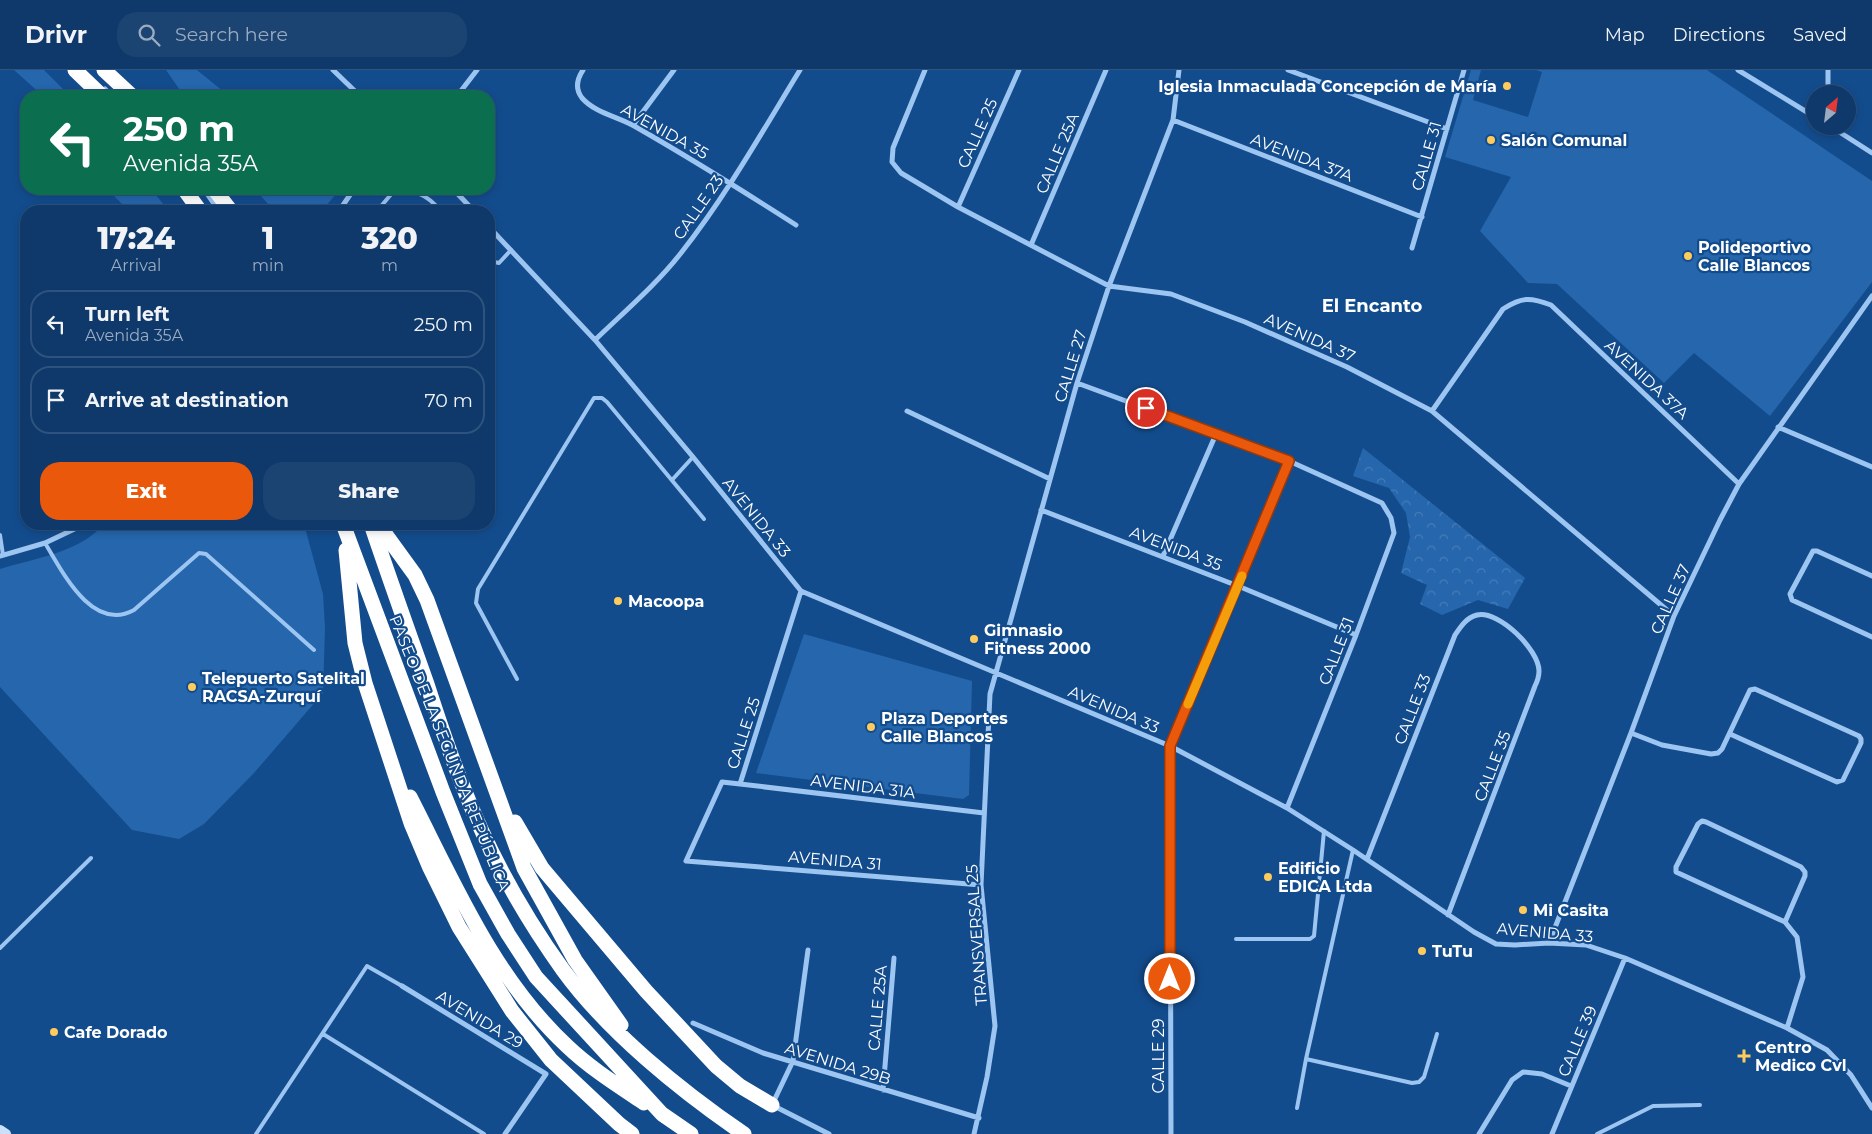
<!DOCTYPE html>
<html lang="en">
<head>
<meta charset="utf-8">
<style>
  :root { --surface:#0e396a; --page:#1c4472; --text:#f1f3f6; --muted:#9bacc1; --line:#2e537e; --accent:#ea580c }
  body { margin:0; font-family:Montserrat,sans-serif; background:var(--page); color:var(--text); height:100vh; display:flex; flex-direction:column; font-size:19px; white-space:nowrap }
  * { box-sizing:border-box; margin:0 }
  p { font-size:16px; color:var(--muted) }
  .icon { flex:none; width:28px; height:28px; fill:none; stroke:currentColor; stroke-width:2; stroke-linecap:round; stroke-linejoin:round }
  .map { position:relative; flex:1; overflow:hidden }
  .panel { position:absolute; left:20px; top:135px; width:475px; height:325px; display:flex; flex-direction:column; background:var(--surface); border-radius:20px; box-shadow:0 2px 8px #0003,0 0 0 1px var(--line) }
  .panel>* { flex:none }
  .top-card { position:absolute; left:20px; top:20px; width:475px; height:105px; border-radius:20px; box-shadow:0 2px 8px #0003,0 0 0 1px var(--line); background:#0b6e4f; color:#fff; overflow:hidden }
  .needle { width:32px; rotate:28deg }
  .fabs { position:absolute; left:1806px; top:15px; display:grid; gap:10px }
  .fabs a { display:grid; place-items:center; width:50px; height:50px; border-radius:50%; background:var(--surface); box-shadow:0 2px 8px #0003,0 0 0 1px var(--line); font-size:25px }
  .pin { position:absolute; display:grid; place-items:center; width:42px; height:42px; color:#fff; margin:-21px; border:2px solid #fff; border-radius:50%; box-shadow:0 1px 5px #0007 }
  .me { position:absolute; width:55px; margin:-28px; rotate:0deg; stroke-linejoin:round; filter:drop-shadow(0 0 4px #0008) }
  .turn { display:flex; align-items:center; gap:18px; height:105px; padding:0 20px; font-size:22px }
  .turn .icon { width:65px; height:65px; stroke-width:2.5 }
  .turn b { display:block; font-size:35px; line-height:42px }
  .eta { display:flex; justify-content:space-evenly; align-items:center; height:85px; text-align:center }
  .eta b { font-size:30px; font-weight:800; line-height:35px }
  .action { display:flex; gap:10px; margin-top:auto; padding:10px 20px }
  .action a { flex:1; height:58px; border-radius:20px; background:var(--accent); color:#fff; font-size:20px; font-weight:800; line-height:58px; text-align:center }
  .action a+a { background:var(--page); color:var(--text) }
  ul { padding:0; list-style:none }
  li { display:flex; align-items:center; gap:15px; height:68px; margin:0 10px 8px; padding:0 10px; border:2px solid var(--line); border-radius:20px }
  li div { flex:1 }
  li b { display:block; font-size:19px }
  li em { font-style:normal }
  header { display:flex; align-items:center; gap:30px; box-sizing:border-box; height:70px; padding:0 25px; background:var(--surface); border-bottom:1px solid var(--line) }
  header strong { font-size:24px }
  nav { display:flex; gap:28px; margin-inline-start:auto; font-size:18px }
  .search { width:350px; height:45px; background:var(--page); display:flex; align-items:center; gap:12px; box-sizing:border-box; padding:0 18px; border-radius:20px; color:var(--muted); font-size:19px }
  .map>svg:first-child { display:block }
  .green { fill:#2566ac }
  .park { fill:url(#park-crowns) }
  .lines { fill:none; stroke-linecap:round; stroke-linejoin:round }
  .lane { stroke:#9dc5f1; stroke-width:4 }
  .street { stroke:#9dc5f1; stroke-width:5 }
  .secondary { stroke:#cbe1fb; stroke-width:10 }
  .highway { stroke:#fff; stroke-width:15 }
  .route-casing { stroke:#983908; stroke-width:12 }
  .route { stroke:#ea580c; stroke-width:9 }
  .slow { stroke:#f59e0b; stroke-width:9 }
  .poi-dot { fill:#ffcb5c; stroke:#134c8d; stroke-width:2 }
  .labels { text-anchor:middle; stroke-width:4.5; stroke-linejoin:round; paint-order:stroke }
  .poi-label { font-size:16px; font-weight:bold; fill:#fff; stroke:#134c8d; text-anchor:start }
  .street-label { font-size:16px; fill:#fff; stroke:#134c8d }
  .neighbourhood-label { font-size:18px; font-weight:bold; fill:#fff; stroke:#134c8d }
</style>
</head>
<body>
<header>
<strong>Drivr</strong>
<div class="search"><svg class="icon" aria-label="search" viewBox="0 0 24 24"><circle cx="10" cy="10" r="6"/><path d="M15 15l6 6"/></svg>Search here</div>
<nav><a>Map</a><a>Directions</a><a>Saved</a></nav>
</header>
<div class="map">
<svg width="1872" height="1064" viewBox="0 0 1872 1064">
  <defs>
    <pattern id="park-crowns" width="20" height="18" patternUnits="userSpaceOnUse" patternTransform="scale(1.25)"><rect width="20" height="18" fill="#2566ac"/><path d="M2 6a3 3 0 1 1 6 0M12 15a3 3 0 1 1 6 0" fill="none" stroke="#467db8"/></pattern>
  </defs>
  <rect width="100%" height="100%" fill="#134c8d"/>
  <!-- green -->
  <path class="green" d="M14 0H44L70 26H43Z
    M166 0H197L229 26H184Z
    M1471 0H1481L1473 30 1528 47 1542 2 1536 0H1707L1872 111V212L1770 346 1694 283 1664 313 1557 214 1528 213 1480 161 1511 107 1445 87Z
    M107 119H151L169 141H129Z
    M255 119H340L322 141H274Z
    M104 454H304L323 524 325 558 323 623 254 703 204 754 179 769 132 760 0 617V499C35 488 79 483 104 454Z
    M804 564 972 611 969 725 963 729 756 703Z"/>
  <!-- park -->
  <path class="park" d="M1363 378 1525 508 1508 539 1478 530 1442 545 1420 534 1427 515 1401 503 1410 467 1406 443 1389 418 1353 406Z"/>
  <g class="lines">
    <!-- lane -->
    <path class="lane" d="M377 141 393 122C418 121 425 123 441 141
      M489 191 499 193 511 180
      M672 410 693 387
      M0 465 3 485
      M45 473C62 501 92 563 134 540L199 483 206 484 314 580
      M517 609 476 533 478 519 594 328H602L607 332 704 449
      M1236 869H1310L1314 866 1324 761
      M0 878 91 788
      M323 964 484 1064
      M1306 989 1412 1013 1419 1012 1424 1007 1437 964
      M1297 1038 1306 989 1353 780
      M256 1064 367 896 402 916
      M1597 1064 1653 1036 1700 1035"/>
    <!-- street -->
    <path class="street" d="M333 0 360 26
      M583 0C577 9 575 19 582 28 595 43 619 47 636 57 690 88 743 121 796 155
      M925 0 893 78 892 92 901 103 958 137 1109 216 1171 224 1245 252 1347 297 1432 341 1674 546
      M1288 0 1447 59
      M1738 0 1815 47
      M105 19 111 26
      M1828 24V0
      M457 26 477 0
      M1173 50 1422 147
      M633 55 674 0
      M1830 56 1872 83
      M204 119 219 141
      M453 119 474 141
      M958 137 1019 0
      M339 141 354 119
      M489 157 595 270 693 387 801 521 1170 676 1287 738 1353 780 1474 862 1496 874 1515 875 1549 873 1586 875 1625 888 1787 958 1827 980 1851 1005 1872 1038
      M1031 175 1106 0
      M1412 178 1464 0
      M595 270C624 242 656 215 681 183 726 126 762 62 800 0
      M1077 313 1289 391 1382 433 1391 448 1394 463 1356 565 1287 738
      M907 341 1050 409
      M1432 341 1503 239C1522 227 1530 227 1551 235L1739 414
      M1778 357 1872 397
      M1041 440 1238 516 1356 565
      M0 486 45 473 85 454
      M1163 486 1216 364
      M1872 506 1817 481H1813L1790 524 1792 530 1872 567
      M801 521 740 714 722 712 686 791 981 815
      M1631 663 1662 675 1711 684 1718 683 1722 679 1750 620 1755 619 1859 666 1861 669V673L1843 710 1837 712 1730 664
      M740 714 984 743
      M1367 789 1455 565C1461 556 1466 548 1477 545 1499 540 1539 580 1539 601 1539 606 1537 612 1535 616L1448 845
      M1785 852 1805 806V802L1801 797 1706 752 1702 751 1698 754 1676 797V802L1785 852 1797 867 1803 907 1787 958
      M1549 873 1631 663 1674 546 1720 450 1739 414 1872 226
      M808 880 793 991 772 1035 829 1064
      M402 916 546 1004 505 1064
      M693 953 763 983 979 1048
      M883 1020 894 888
      M974 1064 987 1007 995 956 981 815 990 624 1077 313 1109 216 1173 50 1179 0
      M1171 1064 1170 676 1289 391
      M1479 1064 1512 1010 1523 1002 1542 1004 1571 1016
      M1552 1064 1625 888"/>
    <!-- secondary -->
    <path class="secondary" d="M0 1060 6 1064"/>
    <!-- highway -->
    <path class="highway" d="M75 0 102 26
      M104 0 132 26
      M184 119 200 141
      M214 119 231 141
      M343 454 443 722 480 814 508 864 536 907 662 1044 691 1064
      M371 454C389 507 408 561 427 614 438 648 449 681 462 714 487 779 522 843 563 900 608 962 681 1021 744 1064
      M378 454 415 505 427 530 524 798 575 890 621 955
      M346 480 355 573 365 613 411 753 430 798 459 857 512 941 551 990 619 1054 632 1064
      M410 727C455 815 494 908 567 976 590 998 617 1015 644 1033
      M515 752 542 798 646 921 716 996 740 1016 772 1035"/>
  </g>
  <g class="lines">
    <defs>
      <path id="route" d="M1146 338 1289 391 1170 676V909"/>
    </defs>
    <!-- route casing -->
    <use href="#route" class="route-casing"/>
    <!-- route -->
    <use href="#route" class="route"/>
    <!-- slow -->
    <path class="slow" d="M1188 634 1242 506"/>
  </g>
  <!-- markers -->
  <g class="poi-dot">
    <circle cx="1507" cy="16" r="5"/>
    <circle cx="1491" cy="70" r="5"/>
    <circle cx="1688" cy="186" r="5"/>
    <circle cx="618" cy="531" r="5"/>
    <circle cx="974" cy="569" r="5"/>
    <circle cx="192" cy="617" r="5"/>
    <circle cx="871" cy="657" r="5"/>
    <circle cx="1268" cy="807" r="5"/>
    <circle cx="1523" cy="840" r="5"/>
    <circle cx="1422" cy="881" r="5"/>
    <circle cx="54" cy="962" r="5"/>
    <path d="M1741.5 978.5h5v5h5v5h-5v5h-5v-5h-5v-5h5z"/>
  </g>
  <g class="labels">
    <!-- poi labels -->
    <g class="poi-label">
      <text x="1497" y="22" text-anchor="end">Iglesia Inmaculada Concepción de María</text>
      <text x="1501" y="76">Salón Comunal</text>
      <text x="1698" y="183">Polideportivo<tspan x="1698" dy="18">Calle Blancos</tspan></text>
      <text x="628" y="537">Macoopa</text>
      <text x="984" y="566">Gimnasio<tspan x="984" dy="18">Fitness 2000</tspan></text>
      <text x="202" y="614">Telepuerto Satelital<tspan x="202" dy="18">RACSA-Zurquí</tspan></text>
      <text x="881" y="654">Plaza Deportes<tspan x="881" dy="18">Calle Blancos</tspan></text>
      <text x="1278" y="804">Edificio<tspan x="1278" dy="18">EDICA Ltda</tspan></text>
      <text x="1533" y="846">Mi Casita</text>
      <text x="1432" y="887">TuTu</text>
      <text x="64" y="968">Cafe Dorado</text>
      <text x="1755" y="983">Centro<tspan x="1755" dy="18">Medico Cvl</tspan></text>
    </g>
    <!-- street labels -->
    <g class="street-label">
      <text transform="translate(665 61) rotate(29)" y="6">AVENIDA 35</text>
      <text transform="translate(977 63) rotate(-66)" y="6">CALLE 25</text>
      <text transform="translate(1057 83) rotate(-67)" y="6">CALLE 25A</text>
      <text transform="translate(1426 86) rotate(-74)" y="6">CALLE 31</text>
      <text transform="translate(1302 87) rotate(21)" y="6">AVENIDA 37A</text>
      <text transform="translate(698 137) rotate(-55)" y="6">CALLE 23</text>
      <text transform="translate(1310 267) rotate(24)" y="6">AVENIDA 37</text>
      <text transform="translate(1070 296) rotate(-73)" y="6">CALLE 27</text>
      <text transform="translate(1647 309) rotate(43)" y="6">AVENIDA 37A</text>
      <text transform="translate(757 447) rotate(51)" y="6">AVENIDA 33</text>
      <text transform="translate(1176 478) rotate(21)" y="6">AVENIDA 35</text>
      <text transform="translate(1670 529) rotate(-66)" y="6">CALLE 37</text>
      <text transform="translate(1336 581) rotate(-69)" y="6">CALLE 31</text>
      <text transform="translate(1114 639) rotate(23)" y="6">AVENIDA 33</text>
      <text transform="translate(1412 639) rotate(-69)" y="6">CALLE 33</text>
      <text transform="translate(743 663) rotate(-72)" y="6">CALLE 25</text>
      <text transform="translate(450 683) rotate(68)" y="6">PASEO DE LA SEGUNDA REPÚBLICA</text>
      <text transform="translate(1492 696) rotate(-69)" y="6">CALLE 35</text>
      <text transform="translate(863 716) rotate(7)" y="6">AVENIDA 31A</text>
      <text transform="translate(835 790) rotate(5)" y="6">AVENIDA 31</text>
      <text transform="translate(1545 862) rotate(5)" y="6">AVENIDA 33</text>
      <text transform="translate(976 865) rotate(-94)" y="6">TRANSVERSAL 25</text>
      <text transform="translate(877 938) rotate(-85)" y="6">CALLE 25A</text>
      <text transform="translate(480 949) rotate(31)" y="6">AVENIDA 29</text>
      <text transform="translate(1577 971) rotate(-67)" y="6">CALLE 39</text>
      <text transform="translate(1158 986) rotate(-90)" y="6">CALLE 29</text>
      <text transform="translate(838 993) rotate(17)" y="6">AVENIDA 29B</text>
    </g>
    <!-- neighbourhood labels -->
    <g class="neighbourhood-label">
      <text x="1372" y="242">El Encanto</text>
    </g>
  </g>
</svg>
<div class="fabs">
<a><svg class="needle" viewBox="-14 -14 28 28"><path d="M0-13l5 13h-10z" fill="#e53935"/><path d="M0 13l5-13h-10z" fill="#9bacc1"/></svg></a>
</div>
<div class="pin" style="left:1146px;top:338px;background:#d93025"><svg class="icon" aria-label="arrive" viewBox="0 0 24 24"><path d="M6 21V4h12l-3 4 3 4H6"/></svg></div>
<svg class="me" style="left:1170px;top:909px" viewBox="-20 -20 40 40"><circle r="17" fill="#ea580c" stroke="#fff" stroke-width="3"/><path d="M0-11L8 9 0 5-8 9z" fill="#fff"/></svg>
<div class="top-card">
<div class="turn"><svg class="icon" aria-label="left" viewBox="0 0 24 24"><path d="M17 20v-9H6M10 6l-5 5 5 5"/></svg><div><b>250 m</b>Avenida 35A</div></div>
</div>
<section class="panel">
<div class="eta">
<div><b>17:24</b><p>Arrival</p></div>
<div><b>1</b><p>min</p></div>
<div><b>320</b><p>m</p></div>
</div>
<ul>
<li><svg class="icon" aria-label="left" viewBox="0 0 24 24"><path d="M17 20v-9H6M10 6l-5 5 5 5"/></svg><div><b>Turn left</b><p>Avenida 35A</p></div><em>250 m</em></li>
<li><svg class="icon" aria-label="arrive" viewBox="0 0 24 24"><path d="M6 21V4h12l-3 4 3 4H6"/></svg><div><b>Arrive at destination</b></div><em>70 m</em></li>
</ul>
<div class="action"><a>Exit</a><a>Share</a></div>
</section>
</div>
</body>
</html>
